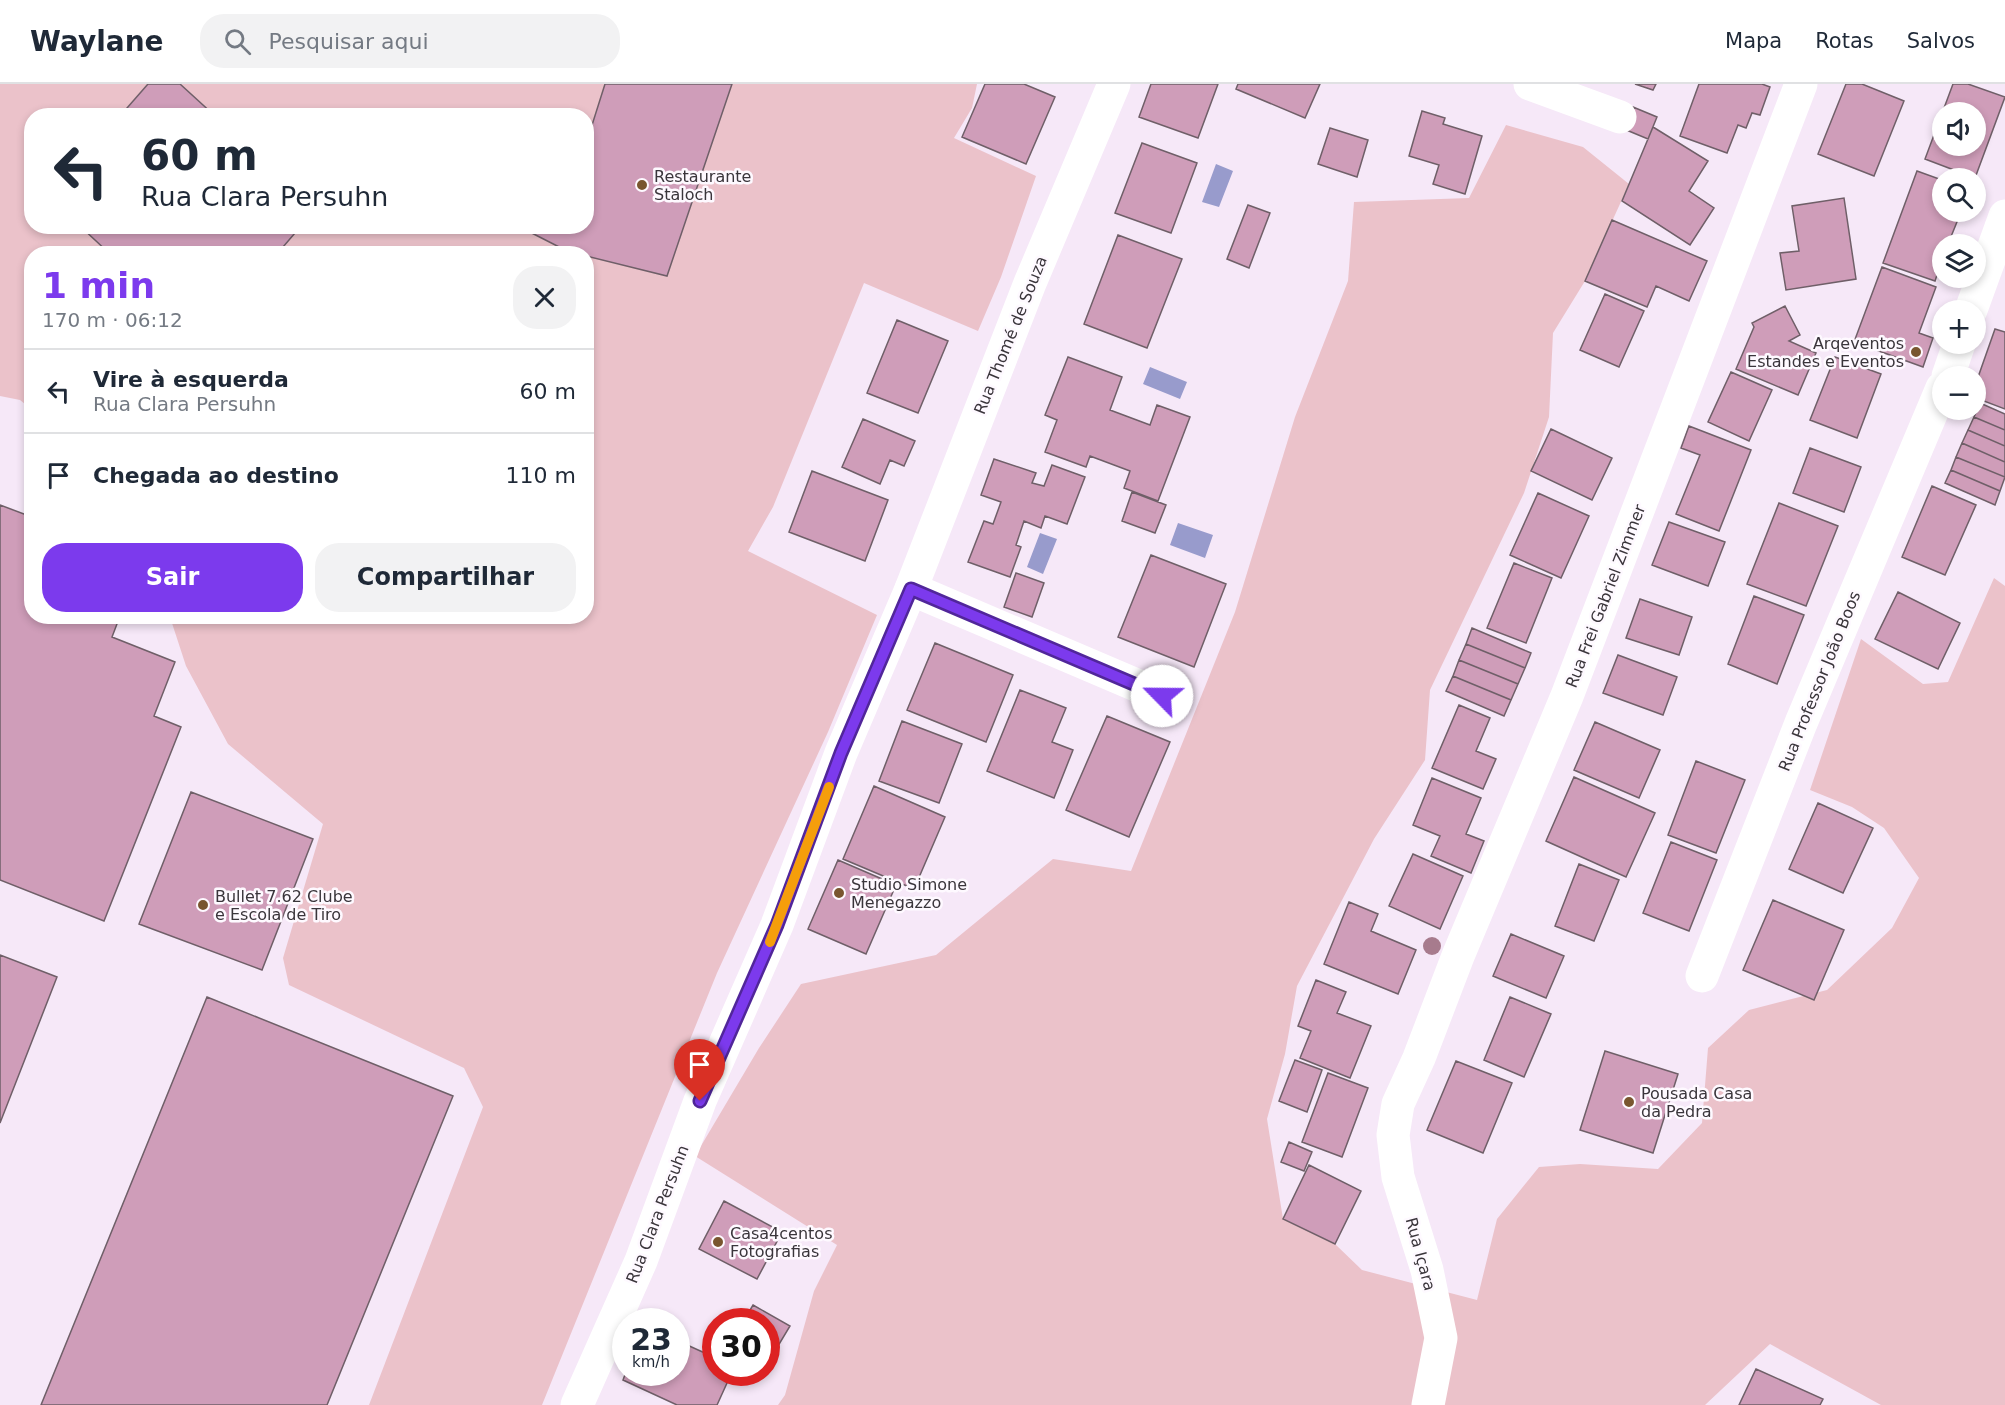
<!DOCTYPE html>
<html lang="pt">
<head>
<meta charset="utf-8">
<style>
  :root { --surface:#fff; --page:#f2f2f3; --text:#1f2937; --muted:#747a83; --line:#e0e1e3; --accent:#7c3aed }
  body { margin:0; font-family:"DejaVu Sans",sans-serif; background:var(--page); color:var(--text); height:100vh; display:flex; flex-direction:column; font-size:22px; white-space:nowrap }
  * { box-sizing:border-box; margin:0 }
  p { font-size:20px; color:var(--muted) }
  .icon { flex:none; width:33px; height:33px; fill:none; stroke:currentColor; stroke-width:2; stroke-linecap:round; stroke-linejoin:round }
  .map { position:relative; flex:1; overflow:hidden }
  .details { position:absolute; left:24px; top:162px; width:570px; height:378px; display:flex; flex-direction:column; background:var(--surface); border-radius:24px; box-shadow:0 3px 9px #0003 }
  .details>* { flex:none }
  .banner { position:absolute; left:24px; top:24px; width:570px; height:126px; border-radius:24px; box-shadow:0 3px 9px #0003; background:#fff; color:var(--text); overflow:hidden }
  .controls { position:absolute; left:1932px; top:18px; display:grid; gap:12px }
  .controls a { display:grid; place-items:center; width:54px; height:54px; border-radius:50%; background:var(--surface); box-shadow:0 3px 9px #0003; font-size:30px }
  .speed { position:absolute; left:612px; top:1224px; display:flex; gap:12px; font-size:30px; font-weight:700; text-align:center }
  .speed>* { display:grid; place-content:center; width:78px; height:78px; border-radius:50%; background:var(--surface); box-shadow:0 3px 9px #0003; line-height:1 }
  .speed small { font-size:15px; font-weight:400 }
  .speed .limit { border:9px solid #d22; background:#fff; color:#111 }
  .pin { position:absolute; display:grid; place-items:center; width:51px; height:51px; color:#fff; margin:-62px -26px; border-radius:50% 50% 50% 0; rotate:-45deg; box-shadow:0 0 6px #0007 }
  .pin .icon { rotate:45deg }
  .me { position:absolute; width:66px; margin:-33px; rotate:293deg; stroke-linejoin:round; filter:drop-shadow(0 0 4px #0008) }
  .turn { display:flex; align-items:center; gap:21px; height:126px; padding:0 18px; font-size:27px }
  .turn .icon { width:78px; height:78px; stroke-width:2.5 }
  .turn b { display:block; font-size:42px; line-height:51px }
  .round { display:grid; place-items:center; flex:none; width:63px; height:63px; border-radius:24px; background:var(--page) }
  .head { display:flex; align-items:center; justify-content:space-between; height:102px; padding:0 18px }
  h1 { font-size:36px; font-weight:600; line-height:45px; color:var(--accent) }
  .button { display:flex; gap:12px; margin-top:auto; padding:12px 18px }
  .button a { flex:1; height:69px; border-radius:24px; background:var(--accent); color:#fff; font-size:24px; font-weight:600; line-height:69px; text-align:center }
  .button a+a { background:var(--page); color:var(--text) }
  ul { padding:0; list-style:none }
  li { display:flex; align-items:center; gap:18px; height:84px; padding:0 18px; border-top:2px solid var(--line) }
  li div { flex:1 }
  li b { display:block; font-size:22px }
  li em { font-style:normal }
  header { display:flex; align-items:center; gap:36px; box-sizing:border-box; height:84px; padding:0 30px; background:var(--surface); border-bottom:2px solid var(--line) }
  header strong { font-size:28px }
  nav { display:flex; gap:33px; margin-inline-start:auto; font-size:21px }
  .search { width:420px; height:54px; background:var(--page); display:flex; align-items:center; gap:15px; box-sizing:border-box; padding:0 21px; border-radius:24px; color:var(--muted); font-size:22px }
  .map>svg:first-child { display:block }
  .green { fill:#ebc2ca; fill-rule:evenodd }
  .water { fill:#989bcc }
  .building { fill:#cf9db9; stroke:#6f5f68; stroke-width:1.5; fill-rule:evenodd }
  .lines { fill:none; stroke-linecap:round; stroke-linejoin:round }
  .minor { stroke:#fff; stroke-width:33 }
  .tertiary { stroke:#fff; stroke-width:33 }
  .tree { fill:#a77b8d }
  .route-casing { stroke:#51269a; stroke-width:15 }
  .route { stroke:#7c3aed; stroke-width:10 }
  .slow { stroke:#f59e0b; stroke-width:10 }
  .poi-dot { fill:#79562f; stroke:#fef9ff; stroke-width:2 }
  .labels { text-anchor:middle; stroke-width:5; stroke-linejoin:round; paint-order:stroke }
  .poi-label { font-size:16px; fill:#3a353b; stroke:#fef9ff; text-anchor:start }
  .street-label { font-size:16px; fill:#3a353b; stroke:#fef9ff }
</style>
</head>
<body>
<header>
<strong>Waylane</strong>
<div class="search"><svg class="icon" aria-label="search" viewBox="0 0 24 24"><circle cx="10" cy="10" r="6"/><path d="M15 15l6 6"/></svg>Pesquisar aqui</div>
<nav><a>Mapa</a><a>Rotas</a><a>Salvos</a></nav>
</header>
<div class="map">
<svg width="2005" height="1321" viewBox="0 0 2005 1321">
  <rect width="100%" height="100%" fill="#f6e8f8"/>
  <!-- green -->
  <path class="green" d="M0 0H977L972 24 954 54 1036 92 1001 193 978 247 864 199 773 423 748 467 877 531 828 648 717 889 542 1321H369L483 1023 464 984 289 901 283 874 323 740 228 660 186 582 170 533 586 532V170H32L31 325 20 316 0 312ZM32 32H586V142H32Z
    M1506 41 1583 63 1629 100 1585 197 1553 249 1549 333 1524 409 1430 606 1425 676 1374 755 1297 902 1285 970 1267 1035 1283 1135 1335 1160 1362 1186 1477 1216 1497 1135 1539 1083 1580 1080 1658 1085 1702 1039 1708 964 1749 926 1827 906 1892 844 1919 794 1884 744 1852 723 1810 706 1861 555 1923 600 1948 598 1994 494 2005 502V1321H1881L1770 1260 1705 1321H778L785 1311 814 1207 837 1161 695 1072 759 964 801 900 936 871 1053 775 1131 787 1235 528 1295 333 1348 197 1354 118 1469 114Z"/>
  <!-- water -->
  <path class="water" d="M1216 80 1233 87 1219 123 1202 118Z
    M1150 283 1187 298 1180 315 1143 300Z
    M1178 439 1213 451 1205 474 1170 461Z
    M1040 449 1057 455 1043 490 1027 483Z"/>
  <!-- building -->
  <path class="building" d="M148 0H180L215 32H120Z
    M605 0H732L667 192 586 172V170L565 166 518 142H586V60Z
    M985 0H1024L1055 13 1026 80 962 53Z
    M1151 0H1218L1198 54 1139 33Z
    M1238 0H1320L1305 34 1236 5Z
    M1635 0H1656L1653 6Z
    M1699 0H1762L1770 3 1760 31 1752 29 1746 44 1738 41 1727 69 1680 52Z
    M1846 0H1862L1904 17 1874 92 1818 70Z
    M1953 0H1968L2005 13 1975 94 1925 75ZM1942 28H1976V62H1942Z
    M1633 23 1657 33 1648 55 1624 45Z
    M1422 27 1445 34 1443 40 1482 52 1465 110 1433 100 1439 81 1409 72Z
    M1653 43 1708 77 1689 107 1714 124 1690 161 1622 117Z
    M1330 44 1368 56 1357 93 1318 80Z
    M1142 59 1197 79 1171 149 1115 129Z
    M1917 87 1942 96V128H1961L1948 160H1942V176L1935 197 1883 179Z
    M1844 114 1856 195 1786 206 1780 169 1799 167 1792 122Z
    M1248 121 1270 129 1249 184 1227 175Z
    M1612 136 1707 177 1689 217 1656 202 1647 223 1585 197Z
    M80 142H301L277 170H110Z
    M1118 151 1182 175 1147 264 1084 240Z
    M1882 183 1936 203 1919 249 1933 254 1923 283 1854 258Z
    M1605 210 1644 227 1619 283 1580 266Z
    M1785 222 1800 251 1789 257 1816 269 1798 311 1736 285 1754 243 1752 239Z
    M897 236 948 257 918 329 867 309Z
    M1995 245 2005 248V325L1976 314V299Z
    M1068 273 1122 293 1110 326 1150 341 1157 321 1190 333 1158 417 1124 404 1130 387 1090 372 1086 383 1045 368 1057 336 1045 331Z
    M1835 273 1881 290 1857 354 1810 336Z
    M1731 288 1772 306 1749 357 1708 338Z
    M1980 319 2005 330V346L1974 333Z
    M1974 333 2005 346V362L1968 346Z
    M863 335 915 357 904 382 890 376 880 400 842 383Z
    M1689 342 1751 366 1719 447 1676 430 1700 371 1681 364Z
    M1551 345 1612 374 1592 416 1531 387Z
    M1968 346 2005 362V378L1962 359Z
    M1962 359 2005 378V393L1956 373Z
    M1810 364 1861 383 1844 428 1793 409Z
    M1956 373 2005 393 2000 407 1951 386Z
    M994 375 1036 389 1032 399 1044 402 1052 381 1085 393 1067 440 1045 432 1041 444 1024 437 1016 461 1021 463 1010 493 968 478 984 437 993 440 1001 418 981 411Z
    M1951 386 2000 407 1995 421 1945 399Z
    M812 387 888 416 865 477 789 448Z
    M1932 402 1976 421 1945 491 1902 473Z
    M1132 408 1166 421 1155 449 1122 437Z
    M1538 409 1589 432 1561 494 1510 471Z
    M1779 419 1838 442 1806 522 1747 500Z
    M0 421 32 433V532H120L112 553 175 578 154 632 181 643 104 837 0 796Z
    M1669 438 1725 458 1708 502 1652 481Z
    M1151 471 1226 500 1194 583 1118 553Z
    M1514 479 1552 494 1526 559 1487 544Z
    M1016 489 1044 499 1032 533 1004 523Z
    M1898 508 1960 539 1938 585 1875 555Z
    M1754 512 1804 531 1777 600 1728 580Z
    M1640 515 1692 533 1679 571 1626 554Z
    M1472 544 1531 569 1525 584 1466 560Z
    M935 559 1013 591 986 658 907 626Z
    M1466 560 1525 584 1518 600 1459 576Z
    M1618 571 1677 593 1663 631 1603 609Z
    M1459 576 1518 600 1511 616 1453 592Z
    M1453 592 1511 616 1504 632 1446 607Z
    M1020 606 1066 624 1052 658 1073 666 1054 714 987 687Z
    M1459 621 1490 634 1476 667 1496 675 1483 705 1432 684Z
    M1107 632 1170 658 1129 753 1066 726Z
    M902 637 962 660 939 719 879 697Z
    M1595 638 1660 666 1639 714 1574 686Z
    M1696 677 1745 696 1716 769 1668 751Z
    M1574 693 1655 729 1626 793 1546 757Z
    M1432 694 1481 714 1466 750 1484 757 1471 789 1431 772 1440 752 1413 741Z
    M874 702 945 733 914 805 843 775Z
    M191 708 313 755 262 886 139 840Z
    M1818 719 1873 744 1843 809 1789 785Z
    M1671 758 1717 776 1689 847 1643 829Z
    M1413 770 1463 792 1440 845 1389 822Z
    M838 776 896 801 866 870 808 845Z
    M1579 780 1619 796 1594 857 1555 842Z
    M1773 816 1844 846 1814 916 1743 886Z
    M1349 818 1378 830 1371 847 1416 866 1398 910 1324 880Z
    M1511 850 1564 872 1546 914 1493 892Z
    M0 871 57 893 0 1039Z
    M1316 896 1346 908 1337 929 1371 942 1350 994 1300 974 1311 947 1298 942Z
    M207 913 453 1012 327 1321H41Z
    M1510 913 1551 930 1524 993 1484 976Z
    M1605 967 1678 990 1653 1069 1580 1046Z
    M1295 976 1322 986 1307 1028 1279 1017Z
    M1456 977 1512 999 1483 1069 1427 1046Z
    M1328 989 1368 1004 1342 1073 1302 1058Z
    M1289 1058 1312 1068 1304 1087 1281 1078Z
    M1309 1081 1361 1107 1335 1160 1283 1135Z
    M724 1117 782 1148 757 1195 699 1165Z
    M753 1221 790 1242 775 1267 766 1262V1238H743Z
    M676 1256 716 1274V1288H732L717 1321H677L623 1296 626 1288H676Z
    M1756 1285 1823 1315 1820 1321H1739Z"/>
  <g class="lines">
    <!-- minor -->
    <path class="minor" d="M1530 0 1620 33
      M1971 226 2005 132
      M1948 292 1959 260
      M911 505 1162 612
      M1702 892 1801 639 1942 304
      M1428 1321 1441 1254 1427 1186 1398 1093 1393 1051 1398 1020 1419 974 1458 872 1567 612 1801 0"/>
    <!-- tertiary -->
    <path class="tertiary" d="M577 1321 641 1177 700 1017 777 841 841 669 911 505 1030 199 1114 0"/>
  </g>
  <!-- trees -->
  <circle class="tree" cx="1432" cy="862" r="9"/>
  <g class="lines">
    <defs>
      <path id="route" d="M700 1017 777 841 841 669 911 505 1162 612"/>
    </defs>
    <!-- route casing -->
    <use href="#route" class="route-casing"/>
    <!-- route -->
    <use href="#route" class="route"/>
    <!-- slow -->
    <path class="slow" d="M770 858 829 703"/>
  </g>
  <!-- markers -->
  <g class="poi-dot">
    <circle cx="642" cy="101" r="6"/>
    <circle cx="1916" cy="268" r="6"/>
    <circle cx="839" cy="809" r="6"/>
    <circle cx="203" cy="821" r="6"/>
    <circle cx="1629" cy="1018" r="6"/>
    <circle cx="718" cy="1158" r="6"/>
  </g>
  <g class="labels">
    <!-- poi labels -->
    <g class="poi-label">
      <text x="654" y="98">Restaurante<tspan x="654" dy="18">Staloch</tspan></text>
      <text x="1904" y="265" text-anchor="end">Arqeventos<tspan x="1904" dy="18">Estandes e Eventos</tspan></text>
      <text x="851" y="806">Studio Simone<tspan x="851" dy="18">Menegazzo</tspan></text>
      <text x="215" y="818">Bullet 7.62 Clube<tspan x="215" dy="18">e Escola de Tiro</tspan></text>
      <text x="1641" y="1015">Pousada Casa<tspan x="1641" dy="18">da Pedra</tspan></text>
      <text x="730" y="1155">Casa4centos<tspan x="730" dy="18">Fotografias</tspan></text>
    </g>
    <!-- street labels -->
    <g class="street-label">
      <text transform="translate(1010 251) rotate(-68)" y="6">Rua Thomé de Souza</text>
      <text transform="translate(1605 512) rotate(-69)" y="6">Rua Frei Gabriel Zimmer</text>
      <text transform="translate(1819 597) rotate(-68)" y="6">Rua Professor João Boos</text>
      <text transform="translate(657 1130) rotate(-69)" y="6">Rua Clara Persuhn</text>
      <text transform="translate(1421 1170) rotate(75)" y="6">Rua Içara</text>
    </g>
  </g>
</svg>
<div class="controls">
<a><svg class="icon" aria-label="sound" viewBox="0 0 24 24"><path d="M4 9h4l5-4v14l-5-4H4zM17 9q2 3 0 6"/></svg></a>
<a><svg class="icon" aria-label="search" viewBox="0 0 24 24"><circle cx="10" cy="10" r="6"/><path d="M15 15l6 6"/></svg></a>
<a><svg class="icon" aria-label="layers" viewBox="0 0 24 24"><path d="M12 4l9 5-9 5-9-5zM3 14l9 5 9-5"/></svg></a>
<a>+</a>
<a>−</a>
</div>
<div class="speed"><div>23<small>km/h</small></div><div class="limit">30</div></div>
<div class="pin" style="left:700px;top:1017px;background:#d93025"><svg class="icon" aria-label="arrive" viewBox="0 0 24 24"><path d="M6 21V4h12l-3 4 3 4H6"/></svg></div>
<svg class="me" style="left:1162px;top:612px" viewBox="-20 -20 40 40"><circle r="19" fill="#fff"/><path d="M0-13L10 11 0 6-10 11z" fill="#7c3aed"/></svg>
<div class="banner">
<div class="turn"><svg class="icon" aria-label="left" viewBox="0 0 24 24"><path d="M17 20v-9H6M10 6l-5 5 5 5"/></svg><div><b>60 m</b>Rua Clara Persuhn</div></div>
</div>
<section class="details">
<div class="head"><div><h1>1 min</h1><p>170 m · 06:12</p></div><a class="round"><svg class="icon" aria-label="close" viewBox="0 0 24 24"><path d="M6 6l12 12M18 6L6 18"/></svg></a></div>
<ul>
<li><svg class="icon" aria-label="left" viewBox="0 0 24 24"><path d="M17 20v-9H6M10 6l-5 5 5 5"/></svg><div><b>Vire à esquerda</b><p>Rua Clara Persuhn</p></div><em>60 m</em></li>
<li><svg class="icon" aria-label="arrive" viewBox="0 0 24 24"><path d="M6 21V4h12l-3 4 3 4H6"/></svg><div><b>Chegada ao destino</b></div><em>110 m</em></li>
</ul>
<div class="button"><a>Sair</a><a>Compartilhar</a></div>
</section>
</div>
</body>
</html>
